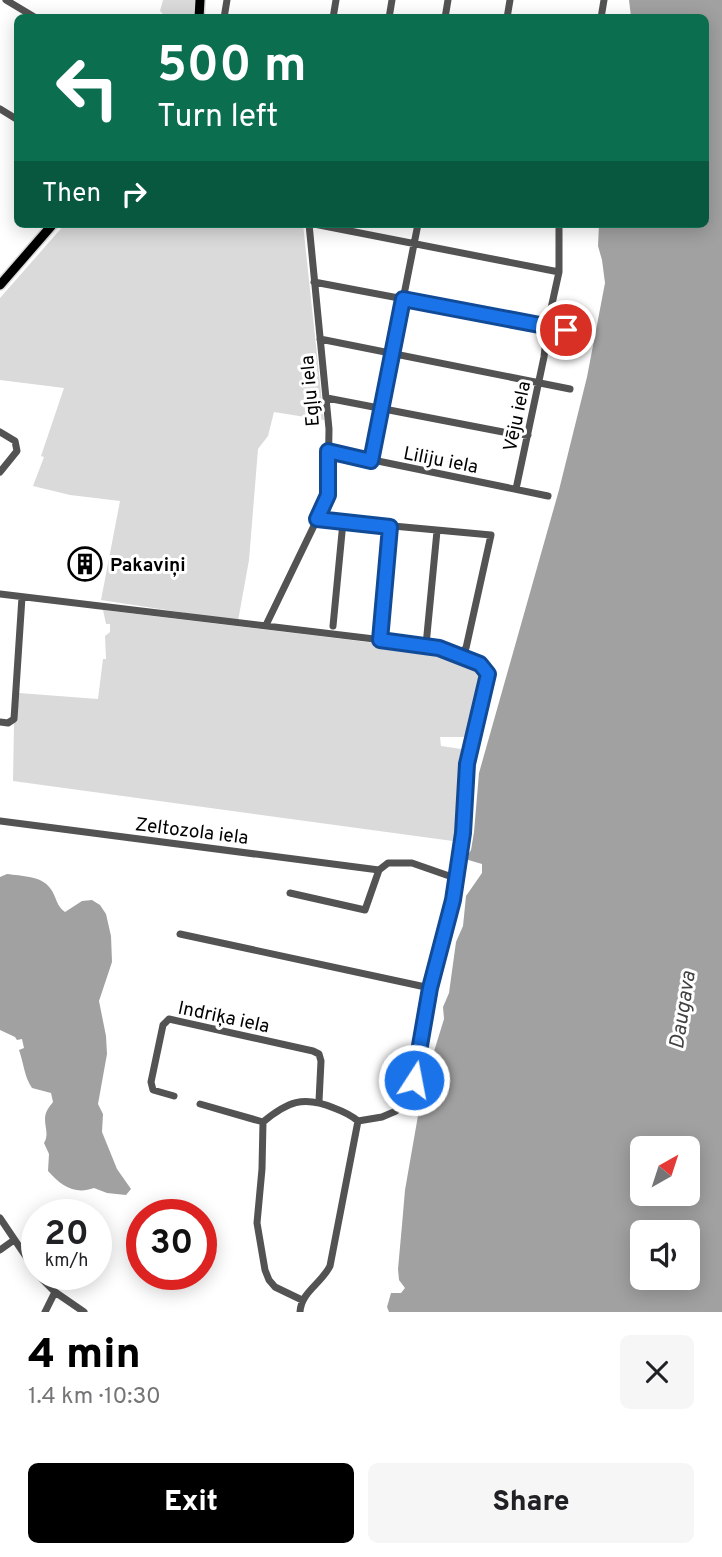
<!DOCTYPE html>
<html lang="en">
<head>
<meta charset="utf-8">
<style>
  :root { --surface:#fff; --page:#f6f6f6; --text:#202124; --muted:#757577; --accent:#000 }
  body { margin:0; font-family:Overpass,sans-serif; background:var(--page); color:var(--text); height:100vh; display:flex; flex-direction:column; font-size:26px; white-space:nowrap }
  * { box-sizing:border-box; margin:0 }
  p { font-size:23px; color:var(--muted) }
  .icon { flex:none; width:38px; height:38px; fill:none; stroke:currentColor; stroke-width:2; stroke-linecap:round; stroke-linejoin:round }
  .map { position:relative; height:1312px; overflow:hidden }
  .panel { display:flex; flex-direction:column; background:var(--surface); flex:1 }
  .panel>* { flex:none }
  .guide { position:absolute; left:14px; top:14px; width:695px; height:214px; border-radius:10px; box-shadow:0 4px 18px #0003; background:#0b6e4f; color:#fff; overflow:hidden }
  .needle { width:46px; rotate:39deg }
  .tools { position:absolute; left:630px; top:1136px; display:grid; gap:14px }
  .tools a { display:grid; place-items:center; width:70px; height:70px; border-radius:10px; background:var(--surface); box-shadow:0 4px 18px #0003; font-size:35px }
  .speed { position:absolute; left:21px; top:1199px; display:flex; gap:14px; font-size:35px; font-weight:700; text-align:center }
  .speed>* { display:grid; place-content:center; width:91px; height:91px; border-radius:50%; background:var(--surface); box-shadow:0 4px 18px #0003; line-height:1 }
  .speed small { font-size:18px; font-weight:400 }
  .speed .limit { border:10px solid #d22; background:#fff; color:#111 }
  .pin { position:absolute; display:grid; place-items:center; width:60px; height:60px; color:#fff; margin:-30px; border:4px solid #fff; border-radius:50%; box-shadow:0 2px 7px #0007 }
  .me { position:absolute; width:77px; margin:-38px; rotate:11deg; stroke-linejoin:round; filter:drop-shadow(0 0 5px #0008) }
  .turn { display:flex; align-items:center; gap:24px; height:147px; padding:0 28px; font-size:32px }
  .turn .icon { width:91px; height:91px; stroke-width:2.5 }
  .turn b { display:block; font-size:49px; line-height:60px }
  .then { display:flex; align-items:center; height:66px; padding:0 28px; background:#0003; gap:14px; font-size:26px }
  .round { display:grid; place-items:center; flex:none; width:74px; height:74px; border-radius:10px; background:var(--page) }
  .summary { display:flex; align-items:center; justify-content:space-between; height:119px; padding:0 28px }
  h1 { font-size:42px; font-weight:800; line-height:52px; color:var(--accent) }
  .primary-button { display:flex; gap:14px; margin-top:auto; padding:14px 28px }
  .primary-button a { flex:1; height:80px; border-radius:10px; background:var(--accent); color:#fff; font-size:28px; font-weight:800; line-height:80px; text-align:center }
  .primary-button a+a { background:var(--page); color:var(--text) }
  .map>svg:first-child { display:block }
  .green { fill:#dadada }
  .water { fill:#a1a1a1; fill-rule:evenodd }
  .lines { fill:none; stroke-linecap:round; stroke-linejoin:round }
  .major-casing { stroke:#dbdbdb; stroke-width:12 }
  .minor { stroke:#535353; stroke-width:7 }
  .major { stroke:#000; stroke-width:9 }
  .route-casing { stroke:#114b97; stroke-width:18 }
  .route { stroke:#1a73e8; stroke-width:12 }
  .labels { text-anchor:middle; stroke-width:6; stroke-linejoin:round; paint-order:stroke }
  .street-label { font-size:19px; fill:#000; stroke:#fff }
  .poi-label { font-size:19px; font-weight:bold; fill:#000; stroke:#fff; text-anchor:start }
  .water-label { font-size:21px; font-style:italic; fill:#424242; stroke:#fff }
</style>
</head>
<body>
<div class="map">
<svg width="722" height="1312" viewBox="0 0 722 1312">
  <rect width="100%" height="100%" fill="#fff"/>
  <!-- green -->
  <path class="green" d="M163 0H194V17H162L163 14 160 11Z
    M65 224H303L324 420 274 412 268 436 258 449 249 560 238 621 101 600 120 501 70 495 33 486 44 457 41 456 64 388 0 380V298Z
    M103 610 441 651C458 659 481 662 486 682L471 737H440L441 746 468 750 460 842 13 781 14 724 19 693 98 699 103 659H106L105 636 110 632V624H106Z"/>
  <!-- water -->
  <path class="water" d="M629 0H722V1312H389L387 1307 391 1293H401L405 1288 399 1280 398 1269 402 1225 405 1190 423 1087 444 1019 443 1007 449 993 456 942 463 926 466 896 482 873V864L465 859 471 850 474 832 479 773 559 490 587 377 605 283 602 260 598 246 599 224H705V18L631 17ZM642 1148H688V1194H642ZM642 1232H688V1278H642Z
    M7 874C21 876 42 876 50 888 57 897 56 906 65 912L82 901 92 900 100 905 106 914 111 936 112 962 99 1001 106 1036 107 1054 98 1104 103 1114 102 1132 117 1169 131 1189 126 1195 107 1193 94 1188C75 1195 61 1186 48 1171L49 1154 44 1143C49 1134 45 1129 45 1119 45 1112 49 1107 53 1102L51 1093 32 1088C24 1076 24 1064 19 1050L24 1048 22 1039 17 1040 15 1037 0 1030V877Z"/>
  <g class="lines">
    <defs>
      <path id="major" d="M199 18 200 0
        M0 285 53 224"/>
    </defs>
    <!-- major casing -->
    <use href="#major" class="major-casing"/>
    <!-- minor -->
    <path class="minor" d="M6 0 36 18
      M224 18 227 0
      M333 18 336 0
      M389 18 392 0
      M445 18 448 0
      M507 18 510 0
      M601 18 604 0
      M0 109 18 120
      M314 224 559 272
      M314 282 584 333
      M320 339 570 389
      M327 398 503 432 528 435
      M0 432 15 441 17 451 0 472
      M329 451 548 496
      M371 461 418 224
      M516 489 544 357 548 322 559 272V224
      M317 519 491 535 466 648 457 655
      M0 594 424 645C441 648 479 659 488 674L467 764 463 833 453 899 430 988 414 1080 404 1102 396 1111 382 1117 358 1121C351 1115 342 1111 334 1108 303 1095 287 1102 263 1122
      M266 625 324 505 328 487 329 429 309 224
      M333 626 343 522
      M380 640 390 527
      M426 645 437 531
      M0 722 8 723 14 719 22 597
      M0 821 379 870
      M379 870 388 863H412L455 878
      M290 893 365 910 379 870
      M180 934 430 988
      M174 1096 153 1090 151 1082 163 1025 169 1019 313 1051 319 1054 321 1061 319 1101
      M200 1104 263 1122
      M263 1122 262 1169 257 1223 265 1270 269 1280 275 1287 302 1300
      M0 1218 37 1273
      M0 1250 14 1240
      M37 1274 55 1292 84 1312
      M45 1312 55 1292
      M300 1312C301 1292 321 1284 330 1266L358 1121"/>
    <!-- major -->
    <use href="#major" class="major"/>
  </g>
  <g class="lines">
    <defs>
      <path id="route" d="M414 1080 430 988 453 900 463 833 467 764 488 674 480 664 439 648 380 640 390 527 317 519 328 495V451L371 461 403 299 566 330"/>
    </defs>
    <!-- route casing -->
    <use href="#route" class="route-casing"/>
    <!-- route -->
    <use href="#route" class="route"/>
  </g>
  <!-- icons -->
  <defs>
    <symbol id="building-ring" viewBox="-11 -11 22 22"><circle r="9.5" fill="#fff" stroke="#000" stroke-width="1.5"/><path d="M-4-6H4V6H1V3H-1V6H-4ZM-2.5-4.3h1.7v1.8h-1.7ZM.8-4.3h1.7v1.8H.8ZM-2.5-1h1.7V.8h-1.7ZM.8-1h1.7V.8H.8Z" fill="#000"/></symbol>
  </defs>
  <g fill-rule="evenodd">
    <use href="#building-ring" x="66" y="545" width="38" height="38"/>
  </g>
  <g class="labels">
    <!-- street labels -->
    <g class="street-label">
      <text transform="translate(309 391) rotate(-95)" y="7">Egļu iela</text>
      <text transform="translate(516 416) rotate(-78)" y="7">Vēju iela</text>
      <text transform="translate(441 459) rotate(11)" y="7">Liliju iela</text>
      <text transform="translate(192 830) rotate(7)" y="7">Zeltozola iela</text>
      <text transform="translate(224 1016) rotate(12)" y="7">Indriķa iela</text>
    </g>
    <!-- poi labels -->
    <g class="poi-label">
      <text x="110" y="571">Pakaviņi</text>
    </g>
    <!-- water labels -->
    <g class="water-label">
      <text transform="translate(682 1010) rotate(-81)" y="7">Daugava</text>
    </g>
  </g>
</svg>
<div class="tools">
<a><svg class="needle" viewBox="-14 -14 28 28"><path d="M0-13l5 13h-10z" fill="#e53935"/><path d="M0 13l5-13h-10z" fill="#757577"/></svg></a>
<a><svg class="icon" aria-label="sound" viewBox="0 0 24 24"><path d="M4 9h4l5-4v14l-5-4H4zM17 9q2 3 0 6"/></svg></a>
</div>
<div class="speed"><div>20<small>km/h</small></div><div class="limit">30</div></div>
<div class="pin" style="left:566px;top:330px;background:#d93025"><svg class="icon" aria-label="arrive" viewBox="0 0 24 24"><path d="M6 21V4h12l-3 4 3 4H6"/></svg></div>
<svg class="me" style="left:414px;top:1080px" viewBox="-20 -20 40 40"><circle r="17" fill="#1a73e8" stroke="#fff" stroke-width="3"/><path d="M0-11L8 9 0 5-8 9z" fill="#fff"/></svg>
<div class="guide">
<div class="turn"><svg class="icon" aria-label="left" viewBox="0 0 24 24"><path d="M17 20v-9H6M10 6l-5 5 5 5"/></svg><div><b>500 m</b>Turn left</div></div>
<div class="then">Then<svg class="icon" aria-label="right" viewBox="0 0 24 24"><path d="M7 20v-9h11M14 6l5 5-5 5"/></svg></div>
</div>
</div>
<section class="panel">
<div class="summary"><div><h1>4 min</h1><p>1.4 km · 10:30</p></div><a class="round"><svg class="icon" aria-label="close" viewBox="0 0 24 24"><path d="M6 6l12 12M18 6L6 18"/></svg></a></div>
<div class="primary-button"><a>Exit</a><a>Share</a></div>
</section>
</body>
</html>
